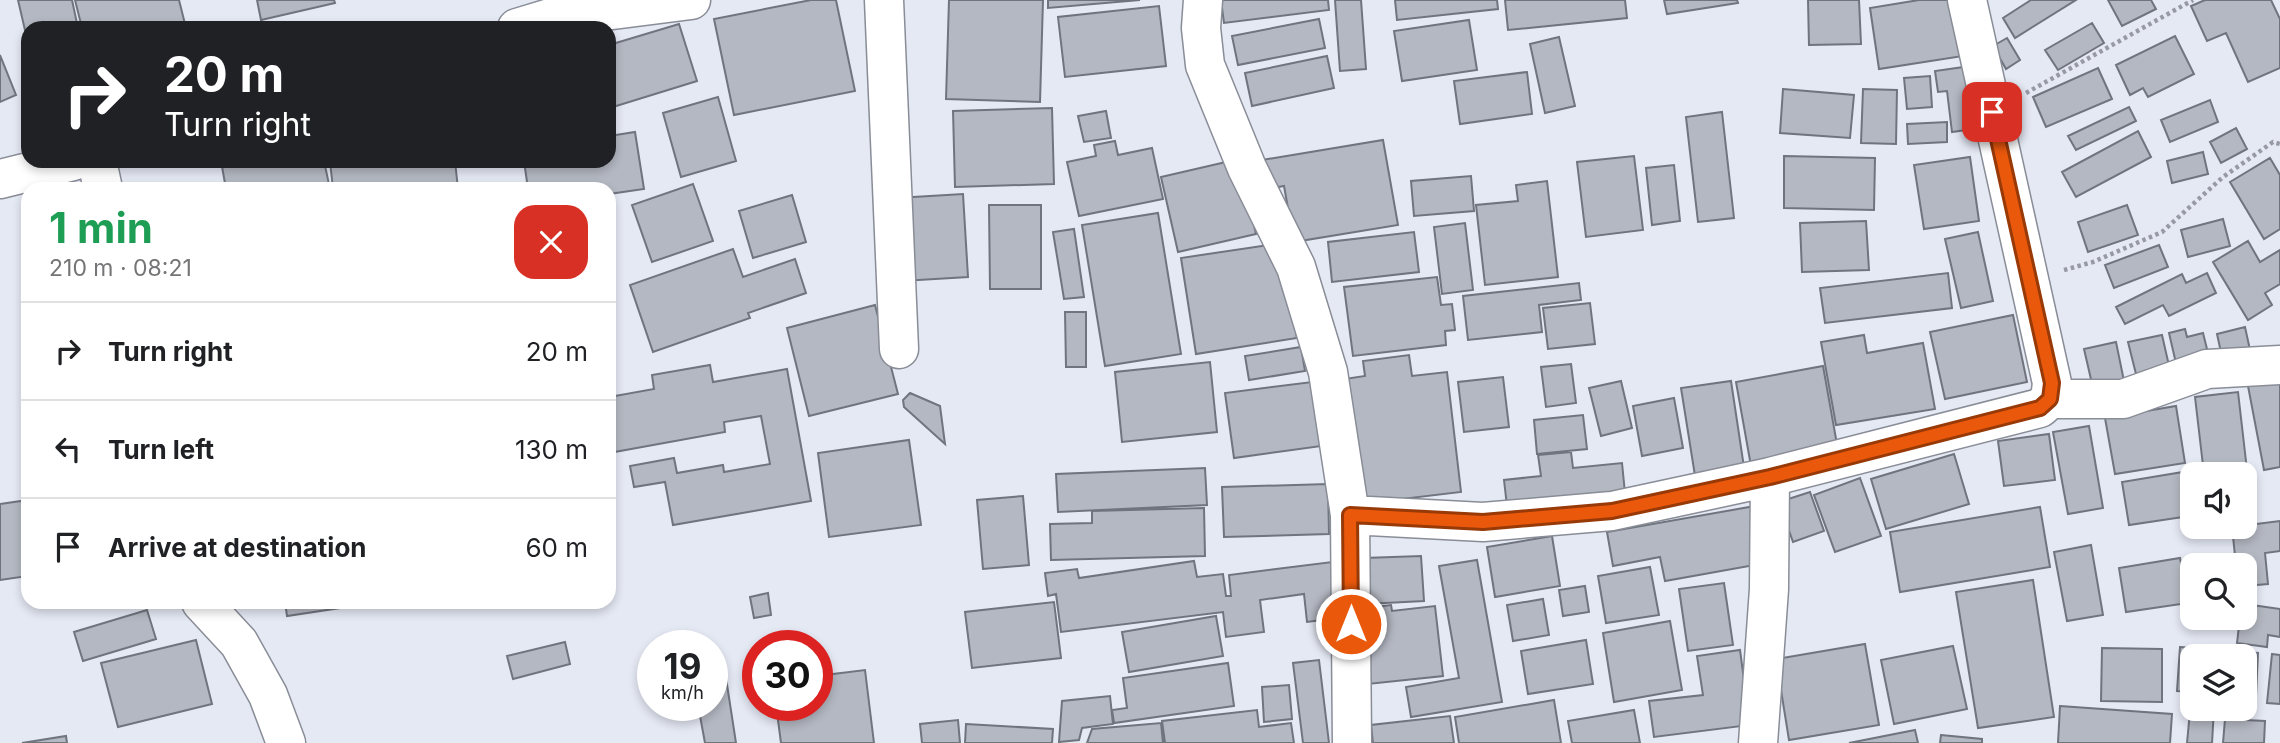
<!DOCTYPE html>
<html lang="en">
<head>
<meta charset="utf-8">
<style>
  :root { --surface:#fff; --page:#f2f2f2; --text:#202124; --muted:#757577; --line:#e0e0e0 }
  body { margin:0; font-family:Inter,sans-serif; background:var(--page); color:var(--text); height:100vh; display:flex; flex-direction:column; font-size:26px; white-space:nowrap }
  * { box-sizing:border-box; margin:0 }
  p { font-size:23px; color:var(--muted) }
  .icon { flex:none; width:38px; height:38px; fill:none; stroke:currentColor; stroke-width:2; stroke-linecap:round; stroke-linejoin:round }
  .map { position:relative; flex:1; overflow:hidden }
  .details { position:absolute; left:21px; top:182px; width:595px; height:427px; display:flex; flex-direction:column; background:var(--surface); border-radius:21px; box-shadow:0 4px 10px #0003 }
  .details>* { flex:none }
  .top-card { position:absolute; left:21px; top:21px; width:595px; height:147px; border-radius:21px; box-shadow:0 4px 10px #0003; background:#202124; color:#fff; overflow:hidden }
  .fabs { position:absolute; left:2180px; top:462px; display:grid; gap:14px }
  .fabs a { display:grid; place-items:center; width:77px; height:77px; border-radius:14px; background:var(--surface); box-shadow:0 4px 10px #0003; font-size:35px }
  .speed { position:absolute; left:637px; top:630px; display:flex; gap:14px; font-size:35px; font-weight:700; text-align:center }
  .speed>* { display:grid; place-content:center; width:91px; height:91px; border-radius:50%; background:var(--surface); box-shadow:0 4px 10px #0003; line-height:1 }
  .speed small { font-size:18px; font-weight:400 }
  .speed .limit { border:10px solid #d22; background:#fff; color:#111 }
  .pin { position:absolute; display:grid; place-items:center; width:60px; height:60px; color:#fff; margin:-30px; border-radius:14px; box-shadow:0 4px 10px #0006 }
  .me { position:absolute; width:77px; margin:-38px; rotate:0deg; stroke-linejoin:round; filter:drop-shadow(0 0 5px #0008) }
  .turn { display:flex; align-items:center; gap:24px; height:147px; padding:0 28px; font-size:32px }
  .turn .icon { width:91px; height:91px; stroke-width:2.5 }
  .turn b { display:block; font-size:49px; line-height:60px }
  .round { display:grid; place-items:center; flex:none; width:74px; height:74px; border-radius:21px; background:var(--page) }
  .headline { display:flex; align-items:center; justify-content:space-between; height:119px; padding:0 28px }
  h1 { font-size:42px; font-weight:700; line-height:52px; color:#1e9e55 }
  ul { padding:0; list-style:none }
  li { display:flex; align-items:center; gap:21px; height:98px; padding:0 28px; border-top:2px solid var(--line) }
  li div { flex:1 }
  li b { display:block; font-size:26px }
  li em { font-style:normal }
  .map>svg:first-child { display:block }
  .building { fill:#b4b8c2; stroke:#70747e; stroke-width:2 }
  .lines { fill:none; stroke-linecap:round; stroke-linejoin:round }
  .minor-casing { stroke:#898d97; stroke-width:41 }
  .path { stroke:#979aa3; stroke-width:4.5; stroke-dasharray:3.5 3.5; stroke-linecap:butt }
  .minor { stroke:#fff; stroke-width:38 }
  .route-casing { stroke:#983908; stroke-width:18 }
  .route { stroke:#ea580c; stroke-width:12 }
</style>
</head>
<body>
<div class="map">
<svg width="2280" height="743" viewBox="0 0 2280 743">
  <rect width="100%" height="100%" fill="#e5e9f4"/>
  <!-- building -->
  <path class="building" d="M18 0H72L78 28H28V43Z
    M75 0H179L186 28H82Z
    M257 0H334L335 3 261 20Z
    M811 0H836L855 91 734 115 714 19Z
    M949 0H1043L1040 102 946 99Z
    M1048 0H1140L1048 8Z
    M1221 0H1328L1329 10 1224 23Z
    M1335 0H1361L1366 69 1340 71Z
    M1395 0H1497L1498 9 1397 20Z
    M1505 0H1625L1627 18 1508 30Z
    M1664 0H1737L1738 3 1667 14Z
    M1808 0H1859L1861 44 1809 45Z
    M1919 0H1954L1963 56 1879 69 1870 8Z
    M2031 0H2076L2015 38 2003 18Z
    M2108 0H2151L2156 9 2122 26Z
    M2205 0H2271L2280 19V68L2248 82 2226 33 2207 41 2191 6Z
    M1159 6 1166 66 1065 77 1058 17Z
    M1319 19 1325 48 1238 65 1232 36Z
    M1469 20 1477 70 1402 81 1394 31Z
    M2092 23 2104 43 2058 70 2045 50Z
    M679 24 697 81 613 107 609 93V45Z
    M2175 36 2194 74 2148 97 2143 88 2130 95 2116 65Z
    M1559 37 1575 106 1545 113 1530 44Z
    M2007 38 2020 60 2006 69 1993 46Z
    M0 55 16 95 0 102Z
    M1327 56 1334 88 1252 106 1245 73Z
    M1964 67 1973 129 1952 132 1947 91 1938 92 1935 71Z
    M2098 68 2112 99 2046 127 2033 97Z
    M1527 72 1532 114 1460 124 1454 81Z
    M1930 76 1932 107 1907 109 1904 78Z
    M1783 89 1854 95 1850 138 1780 133Z
    M1863 89 1897 90 1896 144 1861 143Z
    M718 97 736 161 681 177 663 113Z
    M2210 100 2218 122 2170 142 2161 120Z
    M2129 107 2136 121 2076 150 2068 136Z
    M1052 108 1054 184 955 187 953 111Z
    M1106 111 1111 138 1084 142 1078 116Z
    M1722 112 1734 218 1698 222 1686 117Z
    M1947 122V142L1908 144 1907 124Z
    M2236 128 2247 149 2221 163 2210 142Z
    M2138 131 2151 157 2076 197 2062 172Z
    M635 132 644 189 609 194V189H528L524 161H609V136Z
    M1383 140 1398 225 1294 242 1284 186 1261 190 1256 161Z
    M1115 141 1118 155 1152 148 1163 199 1079 216 1067 162 1096 156 1094 145Z
    M2203 152 2208 174 2172 183 2167 161Z
    M1634 156 1643 230 1586 237 1577 162Z
    M1784 156 1875 158 1874 210 1784 208Z
    M1970 157 1979 221 1924 229 1914 165Z
    M2270 158 2280 175V229L2264 239 2230 182Z
    M1239 159 1256 234 1178 252 1161 177Z
    M221 161H324L330 189H226Z
    M330 161H455L458 189H333Z
    M1674 165 1680 221 1652 225 1646 168Z
    M1471 176 1474 211 1414 216 1411 181Z
    M1547 181 1558 277 1485 285 1476 205 1518 201 1516 185Z
    M693 184 713 241 652 262 632 205Z
    M963 194 968 277 902 281 897 198Z
    M792 195 806 242 753 258 739 211Z
    M989 205H1041V289H990Z
    M2127 205 2138 235 2088 252 2078 222Z
    M1158 213 1181 354 1105 366 1082 225Z
    M2223 219 2230 246 2188 257 2181 230Z
    M1866 221 1869 270 1802 272 1800 223Z
    M1465 223 1473 290 1442 294 1434 227Z
    M1074 229 1084 297 1064 299 1053 232Z
    M1414 232 1419 272 1332 282 1328 242Z
    M1978 232 1993 301 1961 308 1945 239Z
    M2248 241 2260 262 2280 250V284L2265 293 2272 305 2248 320 2213 262Z
    M1282 243 1297 338 1196 354 1181 258Z
    M2159 245 2168 267 2114 288 2105 265Z
    M733 249 743 277 795 259 806 293 748 313 750 318 653 352 630 285Z
    M1948 273 1952 308 1825 323 1820 288Z
    M2207 273 2216 293 2169 316 2163 305 2125 324 2116 307 2182 274 2186 283Z
    M1437 277 1441 305 1452 304 1455 330 1445 331 1446 345 1353 356 1344 287Z
    M1579 283 1581 300 1539 305 1542 332 1468 340 1463 296Z
    M1590 303 1595 344 1548 349 1543 308Z
    M875 305 898 394 809 416 787 328Z
    M1065 312H1086V367H1066Z
    M2013 315 2027 382 1945 399 1930 332Z
    M2245 327 2252 359 2224 366 2217 334Z
    M2185 329 2187 337 2203 333 2211 365 2178 372 2169 333Z
    M1864 335 1867 353 1923 343 1935 409 1836 425 1821 342Z
    M2162 335 2170 370 2137 378 2128 342Z
    M2116 342 2124 381 2093 388 2084 349Z
    M1301 347 1305 371 1249 380 1245 356Z
    M1409 355 1412 376 1447 372 1461 492 1352 505 1338 380 1365 376 1363 361Z
    M1210 362 1217 432 1122 442 1115 372Z
    M1571 364 1576 403 1546 407 1541 367Z
    M710 365 713 382 787 369 811 501 673 525 665 482 634 487 630 466 674 458 677 473 723 465 724 472 770 464 761 416 724 422 725 432 609 453V397L654 389 652 375Z
    M1823 366 1838 450 1751 466 1736 382Z
    M1503 377 1509 427 1464 432 1458 382Z
    M2280 380V467L2264 470 2248 386Z
    M1320 381 1329 445 1234 458 1225 393Z
    M1621 381 1632 428 1601 436 1589 388Z
    M1731 381 1745 474 1696 482 1681 388Z
    M2238 392 2250 496 2245 497V474H2204L2195 397Z
    M910 393 940 406 945 444 904 407 903 400Z
    M1674 398 1683 448 1642 456 1633 406Z
    M2176 406 2185 463 2115 474 2105 418Z
    M1583 415 1587 449 1537 454 1534 420Z
    M2089 426 2103 508 2068 514 2053 432Z
    M2049 434 2055 480 2004 486 1998 441Z
    M909 440 921 525 829 537 818 453Z
    M1571 452 1573 468 1622 463 1626 503 1508 515 1504 480 1541 476 1538 455Z
    M1954 454 1969 504 1886 529 1871 479Z
    M1205 468 1207 505 1058 512 1056 474Z
    M2183 472 2190 516 2129 525 2122 482Z
    M1860 478 1881 536 1835 552 1814 495Z
    M1328 484 1329 534 1224 537 1222 487Z
    M1810 492 1824 531 1793 542 1779 502Z
    M1023 496 1029 565 983 569 977 500Z
    M28 500V576L0 580V504Z
    M1755 506 1766 563 1665 581 1660 557 1613 566 1607 532Z
    M2040 507 2050 567 1900 592 1890 532Z
    M1204 508 1205 556 1051 560 1050 524 1092 523V511Z
    M2280 521V551L2265 553 2268 584 2245 586V565H2236L2232 527Z
    M1552 536 1560 586 1495 597 1487 547Z
    M2091 545 2103 615 2067 621 2054 552Z
    M1421 556 1424 601 1366 604 1364 558Z
    M2180 558 2188 603 2126 612 2119 568Z
    M1477 560 1502 702 1411 717 1406 687 1459 678 1439 566Z
    M1194 561 1197 577 1223 574 1226 596H1231L1229 575 1332 562 1339 618 1307 622 1304 594 1260 600 1264 632 1226 637 1223 612 1061 632 1056 594 1048 596 1045 573 1077 569 1079 578Z
    M1650 567 1659 615 1606 623 1598 576Z
    M2033 580 2054 717 1978 728 1956 592Z
    M1724 583 1733 645 1688 651 1679 589Z
    M1585 586 1589 612 1563 616 1559 590Z
    M768 593 771 615 754 618 750 597Z
    M1543 599 1549 635 1513 641 1507 605Z
    M285 602H380L287 616Z
    M1054 602 1061 658 972 668 965 612Z
    M2245 604 2280 609V637L2268 635 2267 647 2237 643 2240 618H2245Z
    M1391 605 1392 611 1435 606 1443 676 1368 684 1358 609Z
    M147 610 156 639 83 661 74 632Z
    M1216 616 1223 656 1129 672 1122 632Z
    M1670 621 1682 690 1614 702 1603 633Z
    M196 640 212 704 118 727 101 663Z
    M1586 640 1593 684 1528 694 1521 651Z
    M565 642 570 664 513 679 507 656Z
    M1865 644 1879 725 1789 740 1776 659Z
    M1953 646 1967 709 1894 724 1881 660Z
    M2180 647 2258 653 2256 696H2245V656H2193V692L2177 691Z
    M2102 648 2162 649V702L2101 701Z
    M1740 650 1750 725 1654 737 1649 701 1703 695 1697 656Z
    M2272 654 2280 655V704L2267 703Z
    M1319 660 1329 743H1303L1293 663Z
    M1228 663 1234 706 1114 723 1112 710 1127 708 1123 678Z
    M865 670 874 743H781L776 705H817V676Z
    M726 678 736 743H705L698 705H712V680Z
    M1289 685 1292 719 1264 722 1262 687Z
    M1110 696 1113 724 1082 728 1079 740 1059 742 1062 701Z
    M1554 700 1561 743H1459L1455 717Z
    M2191 701 2193 709H2214L2212 743H2187Z
    M2060 706 2172 714 2170 743H2058Z
    M1257 710 1259 727 1291 723 1294 743H1165L1162 721Z
    M1634 710 1640 743H1572L1568 721Z
    M1450 716 1454 743H1373L1371 725Z
    M2225 719 2265 721 2264 743H2223Z
    M958 720 960 743H922L920 724Z
    M1161 723 1163 743H1087L1092 729Z
    M966 724 1053 729 1052 743H965Z
    M1915 730 1918 743H1849Z
    M1941 735 1982 739V743H1940Z
    M66 736 67 743H22Z"/>
  <g class="lines">
    <defs>
      <path id="minor" d="M884 0 899 349
        M1203 0 1201 28 1205 65 1247 168 1296 267 1328 372 1350 515 1352 743
        M517 28 550 18 691 0
        M97 161 103 189
        M0 179 73 161
        M2050 399H2123L2207 369 2280 365
        M1350 515 1483 522 1612 511 1770 477 2040 408 2050 399 2052 383 1967 0
        M201 602 239 643 268 695 286 743
        M1758 743 1769 589 1770 477"/>
    </defs>
    <!-- minor casing -->
    <use href="#minor" class="minor-casing"/>
    <!-- path -->
    <path class="path" d="M2026 93 2193 0
      M2064 270 2093 262 2162 232 2223 177 2273 142 2280 144"/>
    <!-- minor -->
    <use href="#minor" class="minor"/>
  </g>
  <g class="lines">
    <defs>
      <path id="route" d="M1351 624 1350 515 1483 522 1612 511 1770 477 2040 408 2050 399 2052 383 1992 112"/>
    </defs>
    <!-- route casing -->
    <use href="#route" class="route-casing"/>
    <!-- route -->
    <use href="#route" class="route"/>
  </g>
</svg>
<div class="fabs">
<a><svg class="icon" aria-label="sound" viewBox="0 0 24 24"><path d="M4 9h4l5-4v14l-5-4H4zM17 9q2 3 0 6"/></svg></a>
<a><svg class="icon" aria-label="search" viewBox="0 0 24 24"><circle cx="10" cy="10" r="6"/><path d="M15 15l6 6"/></svg></a>
<a><svg class="icon" aria-label="layers" viewBox="0 0 24 24"><path d="M12 4l9 5-9 5-9-5zM3 14l9 5 9-5"/></svg></a>
</div>
<div class="speed"><div>19<small>km/h</small></div><div class="limit">30</div></div>
<div class="pin" style="left:1992px;top:112px;background:#d93025"><svg class="icon" aria-label="arrive" viewBox="0 0 24 24"><path d="M6 21V4h12l-3 4 3 4H6"/></svg></div>
<svg class="me" style="left:1351px;top:624px" viewBox="-20 -20 40 40"><circle r="17" fill="#ea580c" stroke="#fff" stroke-width="3"/><path d="M0-11L8 9 0 5-8 9z" fill="#fff"/></svg>
<div class="top-card">
<div class="turn"><svg class="icon" aria-label="right" viewBox="0 0 24 24"><path d="M7 20v-9h11M14 6l5 5-5 5"/></svg><div><b>20 m</b>Turn right</div></div>
</div>
<section class="details">
<div class="headline"><div><h1>1 min</h1><p>210 m · 08:21</p></div><a class="round" style="background:#d93025;color:#fff"><svg class="icon" aria-label="close" viewBox="0 0 24 24"><path d="M6 6l12 12M18 6L6 18"/></svg></a></div>
<ul>
<li><svg class="icon" aria-label="right" viewBox="0 0 24 24"><path d="M7 20v-9h11M14 6l5 5-5 5"/></svg><div><b>Turn right</b></div><em>20 m</em></li>
<li><svg class="icon" aria-label="left" viewBox="0 0 24 24"><path d="M17 20v-9H6M10 6l-5 5 5 5"/></svg><div><b>Turn left</b></div><em>130 m</em></li>
<li><svg class="icon" aria-label="arrive" viewBox="0 0 24 24"><path d="M6 21V4h12l-3 4 3 4H6"/></svg><div><b>Arrive at destination</b></div><em>60 m</em></li>
</ul>
</section>
</div>
</body>
</html>
